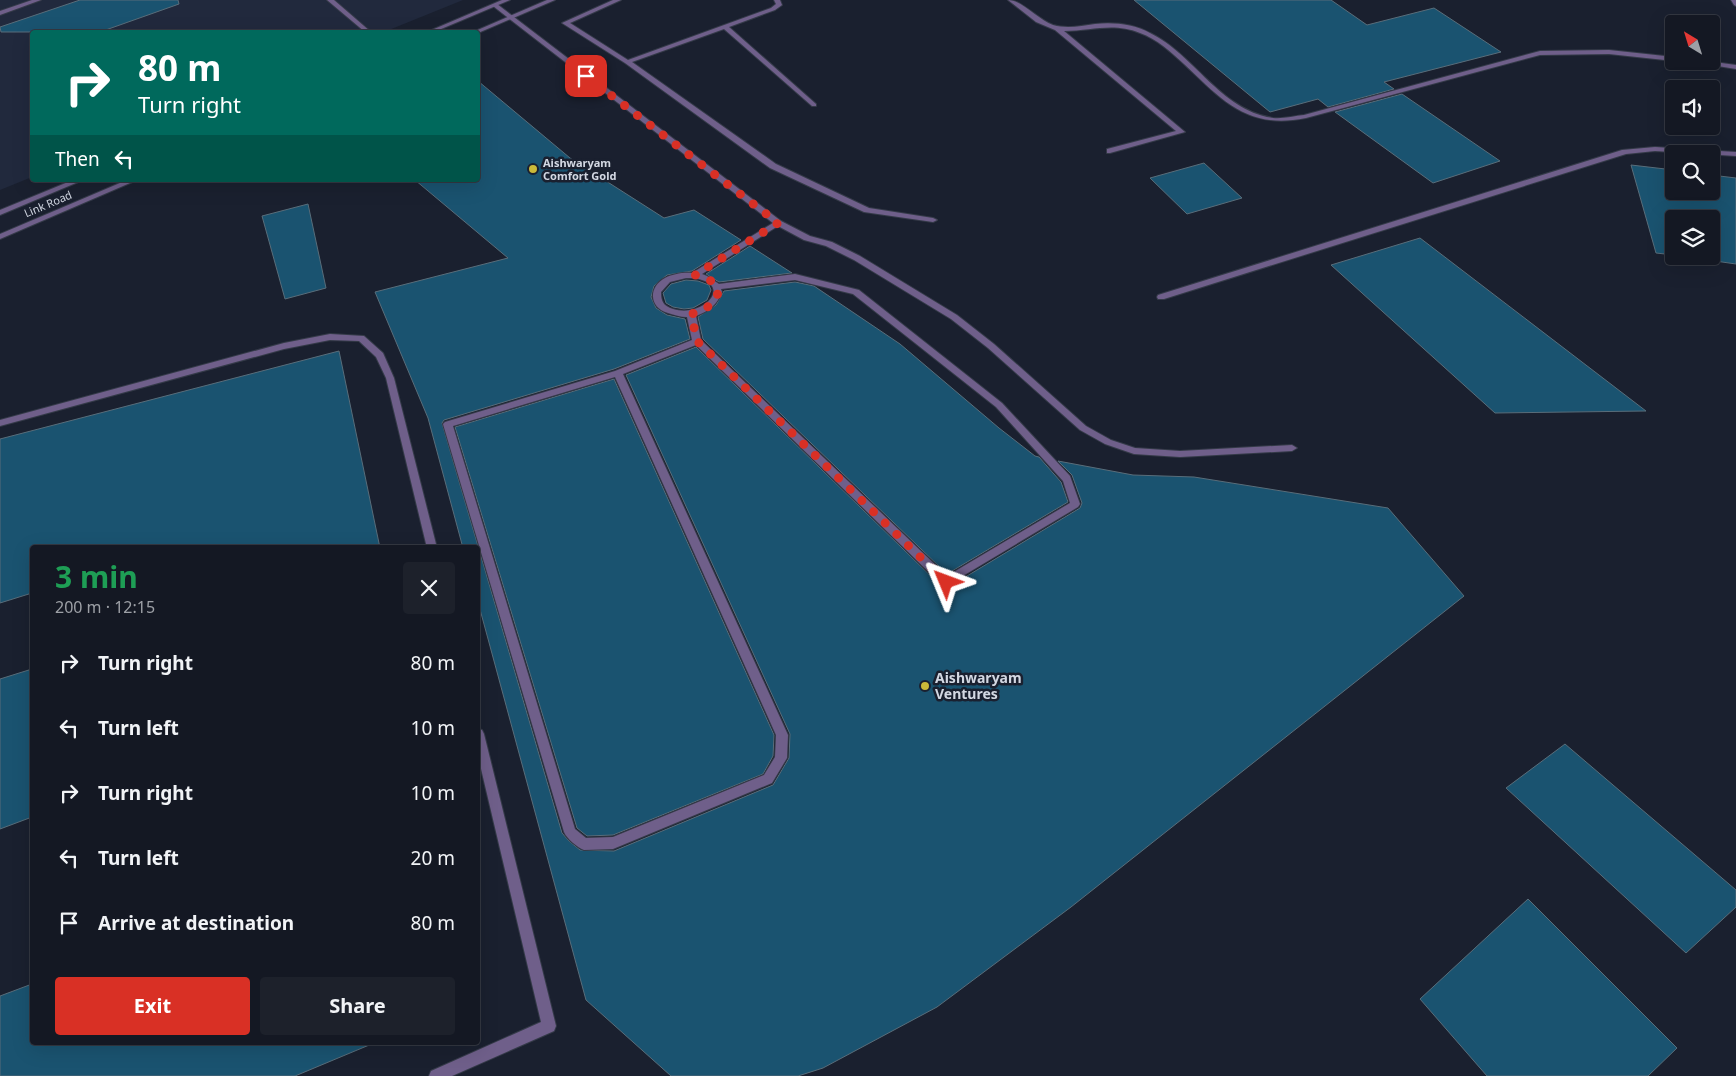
<!DOCTYPE html>
<html lang="en">
<head>
<meta charset="utf-8">
<style>
  :root { --surface:#141823; --page:#1d212b; --text:#f1f3f6; --muted:#9da0a6; --line:#333741; --accent:#d93025 }
  body { margin:0; font-family:"Noto Sans",sans-serif; background:var(--page); color:var(--text); height:100vh; display:flex; flex-direction:column; font-size:19px; white-space:nowrap }
  * { box-sizing:border-box; margin:0 }
  p { font-size:16px; color:var(--muted) }
  .icon { flex:none; width:28px; height:28px; fill:none; stroke:currentColor; stroke-width:2; stroke-linecap:round; stroke-linejoin:round }
  .map { position:relative; flex:1; overflow:hidden }
  .side { position:absolute; left:30px; top:545px; width:450px; height:500px; display:flex; flex-direction:column; background:var(--surface); border-radius:5px; box-shadow:0 5px 20px #0002,0 0 0 1px var(--line) }
  .side>* { flex:none }
  .hud { position:absolute; left:30px; top:30px; width:450px; height:152px; border-radius:5px; box-shadow:0 5px 20px #0002,0 0 0 1px var(--line); background:#00695c; color:#fff; overflow:hidden }
  .needle { width:32px; rotate:322deg }
  .controls { position:absolute; left:1665px; top:15px; display:grid; gap:10px }
  .controls a { display:grid; place-items:center; width:55px; height:55px; border-radius:5px; background:var(--surface); box-shadow:0 5px 20px #0002,0 0 0 1px var(--line); font-size:25px }
  .pin { position:absolute; display:grid; place-items:center; width:42px; height:42px; color:#fff; margin:-21px; border-radius:10px; box-shadow:0 2px 8px #0006 }
  .me { position:absolute; width:55px; margin:-28px; rotate:314deg; stroke-linejoin:round; filter:drop-shadow(0 0 4px #0008) }
  .turn { display:flex; align-items:center; gap:18px; height:105px; padding:0 25px; font-size:22px }
  .turn .icon { width:65px; height:65px; stroke-width:2.5 }
  .turn b { display:block; font-size:35px; line-height:42px }
  .then { display:flex; align-items:center; height:48px; padding:0 25px; background:#0003; gap:10px; font-size:19px }
  .round { display:grid; place-items:center; flex:none; width:52px; height:52px; border-radius:5px; background:var(--page) }
  .headline { display:flex; align-items:center; justify-content:space-between; height:85px; padding:0 25px }
  h1 { font-size:30px; font-weight:700; line-height:38px; color:#1e9e55 }
  .action { display:flex; gap:10px; margin-top:auto; padding:10px 25px }
  .action a { flex:1; height:58px; border-radius:5px; background:var(--accent); color:#fff; font-size:20px; font-weight:700; line-height:58px; text-align:center }
  .action a+a { background:var(--page); color:var(--text) }
  ul { padding:0; list-style:none }
  li { display:flex; align-items:center; gap:15px; height:65px; padding:0 25px }
  li div { flex:1 }
  li b { display:block; font-size:19px }
  li em { font-style:normal }
  .map>svg:first-child { display:block }
  .built { fill:#21293d }
  .building { fill:#1a5370; stroke:#596d7a }
  .lines { fill:none; stroke-linecap:round; stroke-linejoin:round }
  .service-casing { stroke:#343a48; stroke-width:2 }
  .minor-casing { stroke:#343a48; stroke-width:2 }
  .tertiary-casing { stroke:#343a48; stroke-width:2 }
  .service { fill:#6f5f8a; fill-rule:evenodd }
  .minor { fill:#6f5f8a; fill-rule:evenodd }
  .tertiary { fill:#6f5f8a; fill-rule:evenodd }
  .route { stroke:#d93025; stroke-width:9; stroke-dasharray:0 16.2 }
  .poi-dot { fill:#cbba39; stroke:#1a202f; stroke-width:2 }
  .labels { text-anchor:middle; stroke-width:5; stroke-linejoin:round; paint-order:stroke }
  .far-poi-label { font-size:11px; font-weight:bold; fill:#d3d8e3; stroke:#1a202f; text-anchor:start }
  .far-street-label { font-size:11px; fill:#d3d8e3; stroke:#1a202f }
  .poi-label { font-size:14px; font-weight:bold; fill:#d3d8e3; stroke:#1a202f; text-anchor:start }
</style>
</head>
<body>
<div class="map">
<svg width="1736" height="1076" viewBox="0 0 1736 1076">
  <rect width="100%" height="100%" fill="#1a202f"/>
  <!-- built -->
  <path class="built" d="M0 0H463L384 32H32V177L0 190Z"/>
  <!-- building -->
  <path class="building" d="M80 0H178L179 4 100 32H1L0 27Z
    M1134 0H1331L1367 25 1434 8 1501 52 1384 82 1394 89 1328 107 1318 99 1270 112Z
    M478 81 570 158 664 218 694 210 741 240 692 271 667 275 654 286 651 297 656 308 667 315 685 319 690 339 614 369 444 420 442 423 562 833 569 841 580 850 614 851 773 785 789 758 790 734 626 375 696 347 942 587 947 588 1080 508 1082 503 1072 475 1058 461 1133 475 1194 477 1388 508 1464 596 1071 907 937 1007 823 1068 798 1076H671L586 1000 478 602V548H463L428 418 375 292 508 258 415 180H478Z
    M1402 94 1500 161 1433 183 1335 112Z
    M1204 163 1242 198 1187 214 1150 178Z
    M1631 165 1674 170V191H1711V175L1736 178V264L1680 256H1711V219H1674V255L1656 253Z
    M308 204 326 288 285 299 262 216Z
    M1420 238 1646 411 1495 413 1331 265Z
    M750 246 792 273 719 282 706 274Z
    M686 280 698 281 709 285 711 290 707 300 693 308 684 309 673 307 666 303 663 293 671 284Z
    M795 282 814 286 900 344 999 428 1035 456 1039 457 1061 482 1068 502 947 574 703 339 698 317 716 305 724 291Z
    M339 351 380 548H32V593L0 603V439Z
    M614 379 774 735 773 756 763 774 613 835 587 836 577 828 455 427Z
    M32 669V817L0 829V679Z
    M1565 744 1736 890V907L1686 953 1506 788Z
    M1528 899 1677 1048 1648 1076H1487L1420 999Z
    M32 984V1042L374 1043 295 1076H0V996Z"/>
  <g class="lines">
    <defs>
      <path id="service" d="M32 0H41L0 15V11Z
        M327 0H334L371 32H365Z
        M613 0H621L570 23 628 60 771 8 776 4 774 0H780L782 5 775 10 729 27 816 104V106H812L724 29 632 62 776 164 869 208 933 218 937 220 933 222 864 212 770 168 625 63 562 23Z
        M1008 0C1022 0 1038 20 1053 25 1067 29 1081 26 1095 24 1113 22 1134 24 1150 33 1195 55 1220 110 1273 118 1283 119 1294 116 1304 115L1540 51 1609 50 1674 57V61L1609 54 1540 55 1306 118C1248 130 1223 101 1184 64 1171 52 1157 39 1140 33 1113 22 1092 31 1064 31L1185 132 1110 153H1107V149L1176 131 1055 30 1036 22Z
        M1687 61H1707L1736 65V69Z
        M1655 147 1736 152V156L1655 151 1626 154 1164 299H1158L1157 297 1158 295 1622 150Z
        M330 334 364 336 383 353 394 378 437 548H427L386 378 376 357 359 341 330 340 284 349 0 426V420L284 343Z
        M478 729 482 730 484 734 556 1026 554 1031 452 1076H429L431 1071 541 1022 478 756Z"/>
      <path id="minor" d="M493 4H497L781 221 810 236 832 242 860 256 957 315 994 344 1086 426 1111 440 1135 448 1180 451 1292 445 1297 448 1292 451 1180 457 1134 454 1105 444 1080 430 988 348 951 319 854 260 826 246 804 240 778 226 702 274 707 276 719 284 795 274 859 290 1002 403 1070 476 1080 504 1078 507 946 586 942 585 696 345 623 374 788 735 787 758 772 783 613 849 584 850C577 847 567 839 564 832L443 424 445 422 615 371 692 340 687 317C680 317 675 315 668 313 649 308 648 287 665 278 672 274 684 272 692 273L773 223 493 6ZM686 278C691 278 697 278 702 280 730 288 702 318 673 309 663 306 661 301 661 292L670 282ZM795 280 853 294 996 407 1063 481 1070 503 947 576 701 340 696 316C709 311 717 305 722 292L721 289ZM615 377 776 735 775 757 764 775 613 837 586 838 575 829 453 426Z"/>
      <path id="tertiary" d="M502 0H510L434 32H427Z
        M547 0H555L478 33 473 32Z
        M1731 0H1736V6L1734 5Z
        M73 180H83L0 215V210Z
        M127 180H137L0 239V234Z"/>
    </defs>
    <!-- service casing -->
    <use href="#service" class="service-casing"/>
    <!-- minor casing -->
    <use href="#minor" class="minor-casing"/>
    <!-- tertiary casing -->
    <use href="#tertiary" class="tertiary-casing"/>
    <!-- service -->
    <use href="#service" class="service"/>
    <!-- minor -->
    <use href="#minor" class="minor"/>
    <!-- tertiary -->
    <use href="#tertiary" class="tertiary"/>
  </g>
  <g class="lines">
    <!-- route -->
    <path class="route" d="M586 76 778 223 695 275C731 282 720 307 691 314L697 341 946 582"/>
  </g>
  <!-- markers -->
  <g class="poi-dot">
    <circle cx="533" cy="169" r="5"/>
    <circle cx="925" cy="686" r="5"/>
  </g>
  <g class="labels">
    <!-- far-poi labels -->
    <g class="far-poi-label">
      <text x="543" y="167">Aishwaryam<tspan x="543" dy="13">Comfort Gold</tspan></text>
    </g>
    <!-- far-street labels -->
    <g class="far-street-label">
      <text transform="translate(48 204) rotate(-23)" y="4">Link Road</text>
    </g>
    <!-- poi labels -->
    <g class="poi-label">
      <text x="935" y="683">Aishwaryam<tspan x="935" dy="16">Ventures</tspan></text>
    </g>
  </g>
</svg>
<div class="controls">
<a><svg class="needle" viewBox="-14 -14 28 28"><path d="M0-13l5 13h-10z" fill="#e53935"/><path d="M0 13l5-13h-10z" fill="#9da0a6"/></svg></a>
<a><svg class="icon" aria-label="sound" viewBox="0 0 24 24"><path d="M4 9h4l5-4v14l-5-4H4zM17 9q2 3 0 6"/></svg></a>
<a><svg class="icon" aria-label="search" viewBox="0 0 24 24"><circle cx="10" cy="10" r="6"/><path d="M15 15l6 6"/></svg></a>
<a><svg class="icon" aria-label="layers" viewBox="0 0 24 24"><path d="M12 4l9 5-9 5-9-5zM3 14l9 5 9-5"/></svg></a>
</div>
<div class="pin" style="left:586px;top:76px;background:#d93025"><svg class="icon" aria-label="arrive" viewBox="0 0 24 24"><path d="M6 21V4h12l-3 4 3 4H6"/></svg></div>
<svg class="me" style="left:946px;top:582px" viewBox="-20 -20 40 40"><path d="M0-17L14 15 0 8-14 15z" fill="#d93025" stroke="#fff" stroke-width="4"/></svg>
<div class="hud">
<div class="turn"><svg class="icon" aria-label="right" viewBox="0 0 24 24"><path d="M7 20v-9h11M14 6l5 5-5 5"/></svg><div><b>80 m</b>Turn right</div></div>
<div class="then">Then<svg class="icon" aria-label="left" viewBox="0 0 24 24"><path d="M17 20v-9H6M10 6l-5 5 5 5"/></svg></div>
</div>
<section class="side">
<div class="headline"><div><h1>3 min</h1><p>200 m · 12:15</p></div><a class="round"><svg class="icon" aria-label="close" viewBox="0 0 24 24"><path d="M6 6l12 12M18 6L6 18"/></svg></a></div>
<ul>
<li><svg class="icon" aria-label="right" viewBox="0 0 24 24"><path d="M7 20v-9h11M14 6l5 5-5 5"/></svg><div><b>Turn right</b></div><em>80 m</em></li>
<li><svg class="icon" aria-label="left" viewBox="0 0 24 24"><path d="M17 20v-9H6M10 6l-5 5 5 5"/></svg><div><b>Turn left</b></div><em>10 m</em></li>
<li><svg class="icon" aria-label="right" viewBox="0 0 24 24"><path d="M7 20v-9h11M14 6l5 5-5 5"/></svg><div><b>Turn right</b></div><em>10 m</em></li>
<li><svg class="icon" aria-label="left" viewBox="0 0 24 24"><path d="M17 20v-9H6M10 6l-5 5 5 5"/></svg><div><b>Turn left</b></div><em>20 m</em></li>
<li><svg class="icon" aria-label="arrive" viewBox="0 0 24 24"><path d="M6 21V4h12l-3 4 3 4H6"/></svg><div><b>Arrive at destination</b></div><em>80 m</em></li>
</ul>
<div class="action"><a>Exit</a><a>Share</a></div>
</section>
</div>
</body>
</html>
